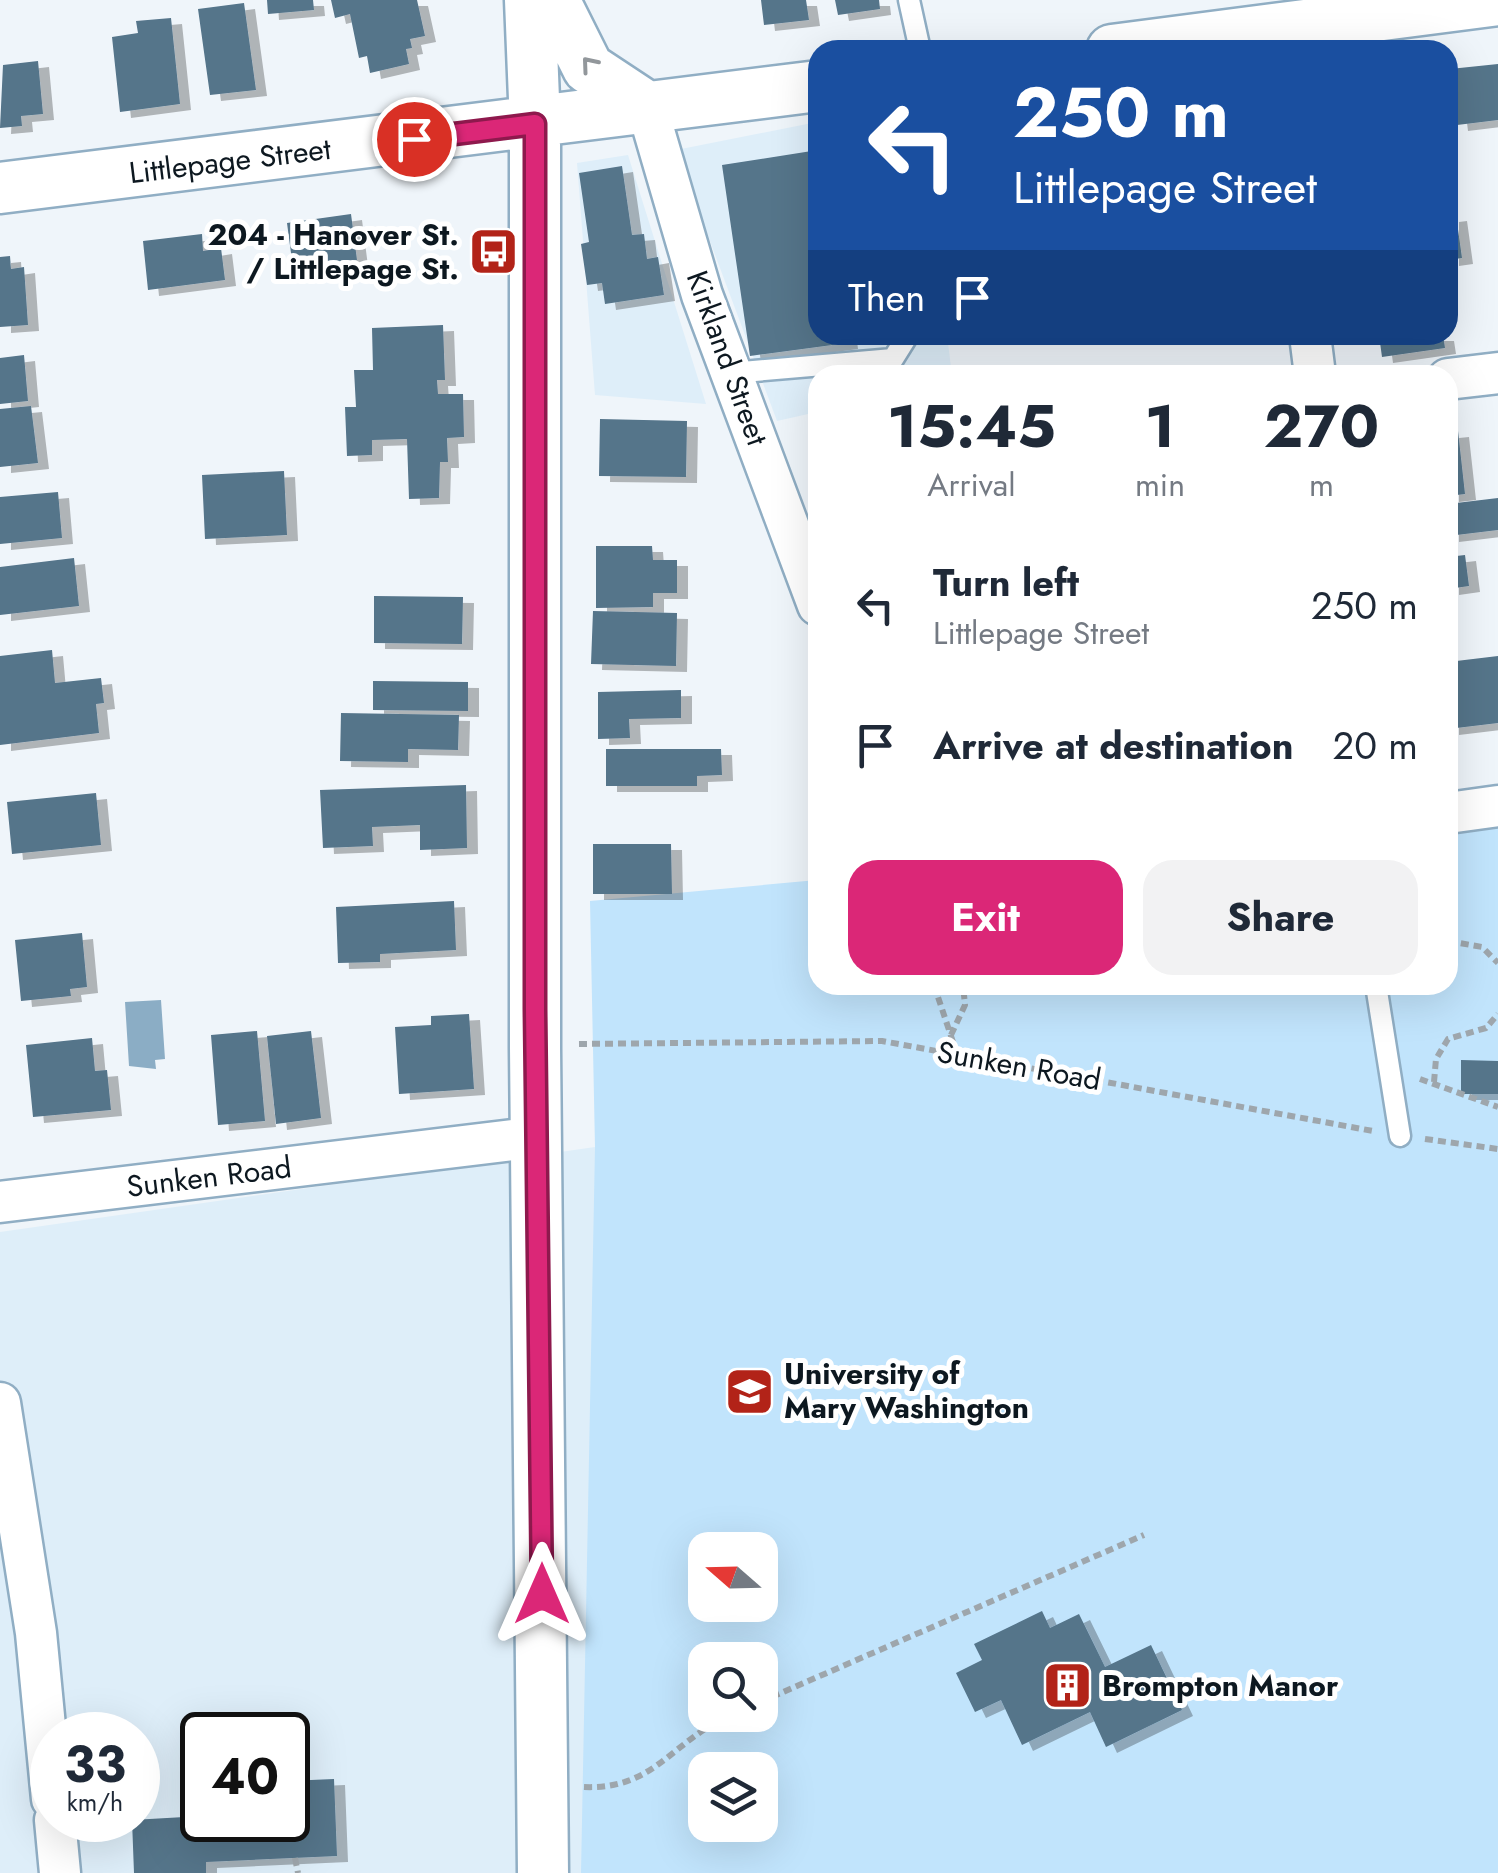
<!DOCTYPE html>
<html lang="en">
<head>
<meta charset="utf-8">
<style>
  :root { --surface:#fff; --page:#f2f2f3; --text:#1f2937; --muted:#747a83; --accent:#db2777 }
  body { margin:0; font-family:Jost,sans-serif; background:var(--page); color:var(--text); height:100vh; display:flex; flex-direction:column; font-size:38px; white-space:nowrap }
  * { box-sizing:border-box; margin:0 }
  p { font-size:32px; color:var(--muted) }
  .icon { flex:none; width:55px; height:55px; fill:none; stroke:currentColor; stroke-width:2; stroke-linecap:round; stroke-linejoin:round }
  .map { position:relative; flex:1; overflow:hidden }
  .details { position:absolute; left:808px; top:365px; width:650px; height:630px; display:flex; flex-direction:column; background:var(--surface); border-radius:30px; box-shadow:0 10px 40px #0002 }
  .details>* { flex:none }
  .banner { position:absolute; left:808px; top:40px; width:650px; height:305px; border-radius:30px; box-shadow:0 10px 40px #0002; background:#1a4fa0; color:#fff; overflow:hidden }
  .needle { width:65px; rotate:290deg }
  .fabs { position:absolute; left:688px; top:1532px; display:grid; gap:20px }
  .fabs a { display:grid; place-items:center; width:90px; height:90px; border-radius:20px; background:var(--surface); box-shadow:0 10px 40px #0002; font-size:50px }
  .speed { position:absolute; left:30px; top:1712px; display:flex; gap:20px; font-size:50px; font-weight:700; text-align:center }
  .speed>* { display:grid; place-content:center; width:130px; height:130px; border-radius:50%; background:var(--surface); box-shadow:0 10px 40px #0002; line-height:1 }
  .speed small { font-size:25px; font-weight:400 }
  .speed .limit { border:5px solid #111; border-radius:15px; background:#fff; color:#111 }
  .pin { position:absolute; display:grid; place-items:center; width:85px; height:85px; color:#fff; margin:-42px; border:5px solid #fff; border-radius:50%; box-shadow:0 2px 10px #0007 }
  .me { position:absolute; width:110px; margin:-55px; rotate:0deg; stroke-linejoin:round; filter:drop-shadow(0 0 8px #0008) }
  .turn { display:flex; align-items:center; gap:35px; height:210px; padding:0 40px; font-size:45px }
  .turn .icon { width:130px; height:130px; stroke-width:2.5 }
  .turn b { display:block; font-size:70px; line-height:85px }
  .then { display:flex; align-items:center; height:95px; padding:0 40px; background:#0003; gap:20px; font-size:38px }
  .eta { display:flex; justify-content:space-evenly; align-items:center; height:170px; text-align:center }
  .eta b { font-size:60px; font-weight:700; line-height:70px }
  .primary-button { display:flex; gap:20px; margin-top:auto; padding:20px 40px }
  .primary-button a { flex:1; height:115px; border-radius:30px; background:var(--accent); color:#fff; font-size:40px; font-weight:700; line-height:115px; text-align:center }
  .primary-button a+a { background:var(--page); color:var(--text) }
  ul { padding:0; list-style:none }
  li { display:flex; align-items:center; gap:30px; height:140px; padding:0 40px }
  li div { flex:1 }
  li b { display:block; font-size:38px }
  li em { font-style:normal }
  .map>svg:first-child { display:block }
  .built { fill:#deeef9; fill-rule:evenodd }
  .green { fill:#c1e4fc; fill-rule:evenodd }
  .water { fill:#8badc5 }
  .building { fill:#54748a; filter:url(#shadow) }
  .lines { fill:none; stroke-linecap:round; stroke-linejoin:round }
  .service-casing { stroke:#90aec4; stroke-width:25 }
  .minor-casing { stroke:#90aec4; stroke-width:45 }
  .tertiary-casing { stroke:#90aec4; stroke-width:55 }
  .path { stroke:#9ea6ac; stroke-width:6; stroke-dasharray:8 5; stroke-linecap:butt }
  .service { stroke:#fff; stroke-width:20 }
  .minor { stroke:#fff; stroke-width:40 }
  .tertiary { stroke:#fff; stroke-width:50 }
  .oneway { stroke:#92979b }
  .route-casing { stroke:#8e194d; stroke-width:25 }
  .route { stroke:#db2777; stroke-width:18 }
  .labels { text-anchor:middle; stroke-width:10; stroke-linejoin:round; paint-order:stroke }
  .street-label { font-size:30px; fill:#0d1820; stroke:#fff }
  .poi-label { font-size:30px; font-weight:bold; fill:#0d1820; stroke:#fff; text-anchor:start }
</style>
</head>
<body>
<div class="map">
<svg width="1498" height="1873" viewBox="0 0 1498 1873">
  <defs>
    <filter id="shadow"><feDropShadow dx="11" dy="6" stdDeviation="0" flood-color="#0004"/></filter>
  </defs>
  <rect width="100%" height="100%" fill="#eff5fa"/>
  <!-- built -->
  <path class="built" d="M817 122 818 335H947L952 375H818L817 412 777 421 676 150Z
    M628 155 706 404 595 395 577 163Z
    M595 1147 1498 1873H0V1232ZM705 1550H760V1605H705ZM705 1660H760V1715H705ZM52 1735H138V1820H52ZM202 1735H288V1820H202ZM705 1770H760V1825H705Z"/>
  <!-- green -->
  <path class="green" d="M1498 820V1873H581L595 1147 590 901 817 880 818 985H1448V824ZM705 1550H760V1605H705ZM705 1660H760V1715H705ZM705 1770H760V1825H705Z"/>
  <!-- water -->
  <path class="water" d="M161 1000 165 1059 155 1060 156 1069 129 1066 125 1002Z"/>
  <!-- building -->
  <path class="building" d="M267 0H313L314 10 268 14Z
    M331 0H417L425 36 410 39 412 48 406 49 409 64 370 73 367 56 359 58 350 14 335 18Z
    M761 0H806L809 20 764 25Z
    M835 0H879L880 9 838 15Z
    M244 3 256 90 210 95 198 9Z
    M171 18 180 104 120 112 112 37 138 33 136 21Z
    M38 61 43 114 21 116 22 126 0 128 3 65Z
    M1498 64V120L1457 125 1450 69Z
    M818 150V335H846L847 343 750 356 722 165Z
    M622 166 632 235 644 234 647 259 658 257 664 295 605 304 602 283 587 285 581 244 589 242 579 173Z
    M351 214 357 260 293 268 287 223Z
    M1456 215 1462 258 1448 260V216Z
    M202 234 203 251 221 248 225 280 148 290 143 241Z
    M10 256 11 269 24 267 28 325 0 327V257Z
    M443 325 445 380H437L438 394H463L464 437 447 438 448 462H440L439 498 409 499 407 439 372 440V455L347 456 345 407H356L354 370H373L372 328Z
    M1379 335H1443L1445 348 1382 357Z
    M24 355 28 401 0 404V358Z
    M31 406 38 463 0 467V409Z
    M600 419 687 421 686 477 599 476Z
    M1458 431 1465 494 1448 496V432Z
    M284 471 287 535 205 539 202 475Z
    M58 492 62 538 0 544V497Z
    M1498 498V530L1448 536V504Z
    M596 546H652L653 560H677V593H653V607L596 608Z
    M1465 555 1469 586 1448 589V557Z
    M74 558 79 606 0 615V567Z
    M374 596 463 597 462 644 374 643Z
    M593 611 677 613 676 666 591 664Z
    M52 650 55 683 101 678 104 703 96 704 99 733 0 745V656Z
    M1498 656V723L1448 729V662Z
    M373 681 468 682V711L373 710Z
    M681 690V718L629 719 630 738 598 739V692Z
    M341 713 459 715 458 750 408 749V762L340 761Z
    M606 749H721L722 775 697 776V786H606Z
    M466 785 467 848 420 850V825L372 827 373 846 323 848 320 790Z
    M96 793 101 845 12 854 7 802Z
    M593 844H671L672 894H593Z
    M454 901 456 950 380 954V962L338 963 336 907Z
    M82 933 87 987 70 989 71 996 21 1001 15 940Z
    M469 1014 474 1089 399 1094 395 1027 431 1025V1016Z
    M257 1031 265 1121 218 1125 211 1035Z
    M311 1031 321 1118 276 1124 267 1036Z
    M92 1038 95 1071 107 1070 111 1110 33 1117 26 1045Z
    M1461 1060 1498 1061V1094H1461Z
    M1042 1611 1050 1628 1079 1614 1105 1667 1151 1645 1182 1710 1106 1747 1090 1712 1022 1745 1001 1700 975 1712 956 1673 982 1660 974 1644Z
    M334 1779 337 1856 206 1862V1873H134L132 1820 202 1816V1820H288V1781Z"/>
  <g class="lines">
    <defs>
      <path id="service" d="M909 0 920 50
        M731 373 893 359 908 335
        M1376 985 1400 1136"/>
      <path id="minor" d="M647 107 702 295 818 605
        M1310 335 1315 375
        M1448 379 1498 373
        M1448 813 1498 806
        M0 1202 538 1137
        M0 1403 36 1633 52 1799
        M55 1820 60 1873"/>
      <path id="tertiary" d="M530 0 535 124V1048L543 1873
        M554 0 588 68 647 107
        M1112 50 1498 0
        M0 188 818 86"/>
    </defs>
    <!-- service casing -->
    <use href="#service" class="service-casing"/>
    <!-- minor casing -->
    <use href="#minor" class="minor-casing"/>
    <!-- tertiary casing -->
    <use href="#tertiary" class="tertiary-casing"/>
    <!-- path -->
    <path class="path" d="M1448 941 1482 947 1498 963
      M934 985 957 1054
      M951 1035 965 1005 963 985
      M579 1044 882 1041 1373 1131
      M1420 1079 1498 1107
      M1434 1082 1436 1059 1448 1039 1486 1028 1498 1014
      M1425 1139 1498 1149
      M760 1702 1144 1535
      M584 1787C655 1790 671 1741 731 1715
      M295 1858 298 1873"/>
    <!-- service -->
    <use href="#service" class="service"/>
    <!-- minor -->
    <use href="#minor" class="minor"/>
    <!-- tertiary -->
    <use href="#tertiary" class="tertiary"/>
  </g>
  <!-- one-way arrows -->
  <defs><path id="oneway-chevron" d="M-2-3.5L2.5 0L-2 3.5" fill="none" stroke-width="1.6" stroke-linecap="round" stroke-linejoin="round" transform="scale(2.5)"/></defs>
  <use class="oneway" href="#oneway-chevron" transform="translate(589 64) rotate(-130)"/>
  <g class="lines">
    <defs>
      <path id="route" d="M414 139 535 124V1009L542 1594"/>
    </defs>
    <!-- route casing -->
    <use href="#route" class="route-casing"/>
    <!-- route -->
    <use href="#route" class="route"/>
  </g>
  <!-- icons -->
  <defs>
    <symbol id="bus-square" viewBox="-11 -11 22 22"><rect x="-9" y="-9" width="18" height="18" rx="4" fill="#b22318" stroke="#fff"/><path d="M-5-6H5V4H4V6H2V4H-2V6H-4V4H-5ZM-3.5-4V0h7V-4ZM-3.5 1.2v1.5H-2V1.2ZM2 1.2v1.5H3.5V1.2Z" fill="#fff"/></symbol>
    <symbol id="university-square" viewBox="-11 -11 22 22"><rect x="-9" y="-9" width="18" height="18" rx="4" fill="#b22318" stroke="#fff"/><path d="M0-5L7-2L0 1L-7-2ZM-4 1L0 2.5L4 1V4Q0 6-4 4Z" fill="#fff"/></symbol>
    <symbol id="building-square" viewBox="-11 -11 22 22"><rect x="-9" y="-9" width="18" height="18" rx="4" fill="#b22318" stroke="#fff"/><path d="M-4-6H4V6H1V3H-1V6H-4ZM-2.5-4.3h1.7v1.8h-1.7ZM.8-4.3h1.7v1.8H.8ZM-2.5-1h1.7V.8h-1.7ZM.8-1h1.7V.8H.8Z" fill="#fff"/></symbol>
  </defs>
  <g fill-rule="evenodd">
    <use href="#bus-square" x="466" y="224" width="55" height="55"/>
    <use href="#university-square" x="722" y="1364" width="55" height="55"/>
    <use href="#building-square" x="1040" y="1658" width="55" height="55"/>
  </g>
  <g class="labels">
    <!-- street labels -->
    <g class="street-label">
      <text transform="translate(230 161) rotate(-7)" y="10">Littlepage Street</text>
      <text transform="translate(727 358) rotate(70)" y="10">Kirkland Street</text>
      <text transform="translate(1019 1066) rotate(10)" y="10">Sunken Road</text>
      <text transform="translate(209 1177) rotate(-7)" y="10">Sunken Road</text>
    </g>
    <!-- poi labels -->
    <g class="poi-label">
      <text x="459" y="245" text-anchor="end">204 - Hanover St.<tspan x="459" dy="34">/ Littlepage St.</tspan></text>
      <text x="784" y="1384">University of<tspan x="784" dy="34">Mary Washington</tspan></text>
      <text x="1102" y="1696">Brompton Manor</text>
    </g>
  </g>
</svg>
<div class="fabs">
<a><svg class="needle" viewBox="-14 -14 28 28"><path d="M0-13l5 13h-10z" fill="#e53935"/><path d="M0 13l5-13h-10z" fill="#747a83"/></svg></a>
<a><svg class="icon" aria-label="search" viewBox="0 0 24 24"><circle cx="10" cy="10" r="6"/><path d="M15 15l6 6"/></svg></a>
<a><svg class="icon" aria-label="layers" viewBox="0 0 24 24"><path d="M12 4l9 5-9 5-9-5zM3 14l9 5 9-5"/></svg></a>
</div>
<div class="speed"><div>33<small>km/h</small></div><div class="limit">40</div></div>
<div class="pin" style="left:414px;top:139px;background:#d93025"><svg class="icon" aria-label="arrive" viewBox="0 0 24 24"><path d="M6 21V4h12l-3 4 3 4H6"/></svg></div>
<svg class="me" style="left:542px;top:1594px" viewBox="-20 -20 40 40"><path d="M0-17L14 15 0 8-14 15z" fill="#db2777" stroke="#fff" stroke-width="4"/></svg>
<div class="banner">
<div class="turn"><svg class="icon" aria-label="left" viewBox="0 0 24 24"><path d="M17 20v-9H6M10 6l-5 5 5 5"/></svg><div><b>250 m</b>Littlepage Street</div></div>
<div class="then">Then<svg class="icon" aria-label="arrive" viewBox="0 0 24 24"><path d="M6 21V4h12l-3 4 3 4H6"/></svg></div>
</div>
<section class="details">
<div class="eta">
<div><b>15:45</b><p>Arrival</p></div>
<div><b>1</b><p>min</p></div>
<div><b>270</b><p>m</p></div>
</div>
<ul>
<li><svg class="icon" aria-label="left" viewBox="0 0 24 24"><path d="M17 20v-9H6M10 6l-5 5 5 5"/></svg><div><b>Turn left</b><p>Littlepage Street</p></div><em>250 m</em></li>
<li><svg class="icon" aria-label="arrive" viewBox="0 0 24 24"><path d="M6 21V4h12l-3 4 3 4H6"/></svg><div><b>Arrive at destination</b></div><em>20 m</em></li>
</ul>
<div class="primary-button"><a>Exit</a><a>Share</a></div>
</section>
</div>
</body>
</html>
